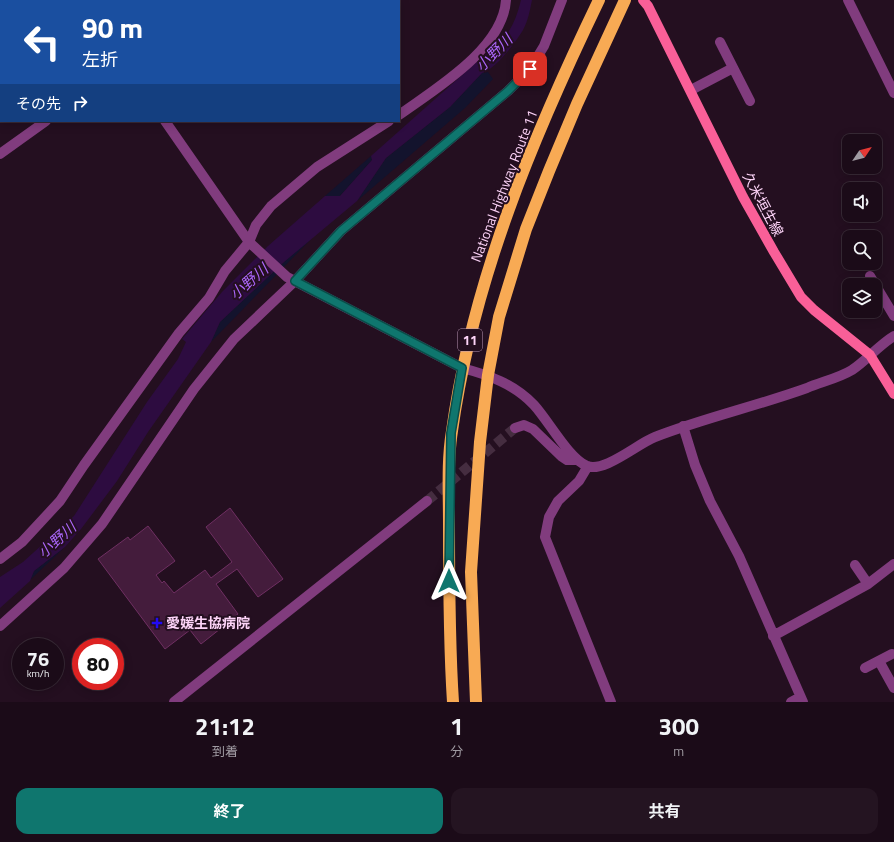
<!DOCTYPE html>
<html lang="ja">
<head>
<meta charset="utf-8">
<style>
  :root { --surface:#1b0b18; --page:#241421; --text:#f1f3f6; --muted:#a09ba2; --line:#392b37; --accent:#0f766e }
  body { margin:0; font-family:"Titillium Web","Noto Sans JP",sans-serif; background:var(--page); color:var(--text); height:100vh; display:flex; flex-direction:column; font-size:15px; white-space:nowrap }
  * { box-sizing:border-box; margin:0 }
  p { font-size:13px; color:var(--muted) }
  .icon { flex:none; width:22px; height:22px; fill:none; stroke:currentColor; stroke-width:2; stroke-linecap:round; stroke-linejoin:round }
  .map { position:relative; height:702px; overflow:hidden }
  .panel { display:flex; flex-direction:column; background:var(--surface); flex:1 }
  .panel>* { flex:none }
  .hud { position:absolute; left:0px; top:0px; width:400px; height:122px; box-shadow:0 2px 10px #0003,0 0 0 1px var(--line); background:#1a4fa0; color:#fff; overflow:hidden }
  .needle { width:26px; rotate:55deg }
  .tools { position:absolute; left:842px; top:134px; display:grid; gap:8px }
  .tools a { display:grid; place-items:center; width:40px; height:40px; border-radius:8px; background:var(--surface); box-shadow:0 2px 10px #0003,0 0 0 1px var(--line); font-size:20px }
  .speed { position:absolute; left:12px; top:638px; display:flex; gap:8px; font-size:20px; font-weight:700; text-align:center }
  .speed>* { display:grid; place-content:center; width:52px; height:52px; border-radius:50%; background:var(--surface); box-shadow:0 2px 10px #0003,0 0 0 1px var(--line); line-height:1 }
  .speed small { font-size:10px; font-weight:400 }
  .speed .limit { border:6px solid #d22; background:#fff; color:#111 }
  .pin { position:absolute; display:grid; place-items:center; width:34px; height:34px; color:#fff; margin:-17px; border-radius:8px; box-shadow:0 2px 6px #0006 }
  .me { position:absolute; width:44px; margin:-22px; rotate:0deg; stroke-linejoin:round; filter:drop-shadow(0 0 3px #0008) }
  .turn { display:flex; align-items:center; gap:14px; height:84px; padding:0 16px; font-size:18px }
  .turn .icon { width:52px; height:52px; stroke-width:2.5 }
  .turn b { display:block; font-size:28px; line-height:34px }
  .then { display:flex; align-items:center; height:38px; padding:0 16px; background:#0003; gap:8px; font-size:15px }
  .eta { display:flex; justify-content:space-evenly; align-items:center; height:68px; text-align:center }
  .eta b { font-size:24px; font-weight:700; line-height:28px }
  .action { display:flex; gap:8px; margin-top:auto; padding:8px 16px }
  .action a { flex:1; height:46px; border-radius:12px; background:var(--accent); color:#fff; font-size:16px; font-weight:700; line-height:46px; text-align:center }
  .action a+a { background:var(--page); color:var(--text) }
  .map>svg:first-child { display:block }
  .green { fill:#13132d }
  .water { fill:#2d0c40 }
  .building { fill:#441c3c; stroke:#6f2f62 }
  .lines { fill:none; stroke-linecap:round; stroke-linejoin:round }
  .minor-tunnel { stroke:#452d40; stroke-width:10; stroke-dasharray:10 5; stroke-linecap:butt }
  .minor { stroke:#813c7e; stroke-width:10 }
  .major { stroke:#f95f98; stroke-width:10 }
  .highway { stroke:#f8aa54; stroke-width:12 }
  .route-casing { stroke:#0a4d48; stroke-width:10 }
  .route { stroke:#0f766e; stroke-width:7 }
  .poi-dot { fill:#220af3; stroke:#240f20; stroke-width:1.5 }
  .labels { text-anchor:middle; stroke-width:4; stroke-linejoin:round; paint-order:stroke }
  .shield { fill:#240f20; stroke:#bc99b7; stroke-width:1 }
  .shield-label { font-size:13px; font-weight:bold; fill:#fdd4f8 }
  .street-label { font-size:14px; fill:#fdd4f8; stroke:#240f20 }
  .poi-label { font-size:14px; font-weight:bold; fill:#fdd4f8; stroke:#240f20; text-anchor:start }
  .water-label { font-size:15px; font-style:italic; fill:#ab66f9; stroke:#240f20 }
</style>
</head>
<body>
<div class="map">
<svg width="894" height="702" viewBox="0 0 894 702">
  <rect width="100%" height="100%" fill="#240f20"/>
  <!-- green -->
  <path class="green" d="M488 72 493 79 465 108 357 201 386 158 450 107 482 73Z
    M371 156 372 160 340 196H325Z
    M312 238 211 342 220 322 284 262Z
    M65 547 30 580 34 571Z"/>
  <!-- water -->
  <path class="water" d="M521 0H532C530 10 528 21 523 30 516 42 495 70 482 73L450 107 386 158 357 201 284 262 220 322 211 342 148 432 117 481 81 529 65 547 34 571 30 581 0 608V577L23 562 74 516 147 402 178 359 186 342 182 339 222 292 268 246 325 196H340L372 160 371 156 488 52C508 38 515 24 521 0Z"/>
  <!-- building -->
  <path class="building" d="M230 508 283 579 258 597 237 569 216 584 238 614 225 624 222 620 216 624 220 629 201 644 190 630 165 649 98 559 128 537 130 540 148 526 175 561 156 575 162 583 164 581 174 593 205 570 211 578 232 562 206 527Z"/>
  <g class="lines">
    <!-- minor-tunnel -->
    <path class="minor-tunnel" d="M427 501 515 428"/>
    <!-- minor -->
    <path class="minor" d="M82 0 83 1
      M848 0 894 93
      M255 1 258 0
      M720 42 750 101
      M691 90 733 68
      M399 115C435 89 503 49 506 0
      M165 121 249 242 287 277 462 368C489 375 514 384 534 405 548 420 569 459 587 466 604 473 637 444 655 437 704 418 757 406 807 388 821 382 839 378 852 370 867 360 879 345 894 336
      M0 154 46 121
      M870 276 894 316
      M683 426 695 465 710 501 739 556 803 702
      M515 428 524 425 533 429 561 456 567 460H577
      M588 466 579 481 558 501 549 517 545 537 611 702
      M0 559 22 542 60 501 84 465 179 333 209 298 225 271 249 242 256 225 271 206 317 167 389 121
      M855 565 868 584
      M0 626 64 568 102 524 194 389 234 339 295 281 341 231 508 91 530 69 544 46 562 0
      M773 636 868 584 894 564
      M879 661 894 688
      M865 668 892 654
      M174 702 427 501
      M791 702 800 697"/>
    <!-- major -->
    <path class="major" d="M643 0 648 6 743 197 774 252 801 297 814 310 870 355 894 394"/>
    <!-- highway -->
    <path class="highway" d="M453 702C449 642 449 583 449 523 449 493 447 461 452 431 473 279 533 137 599 0
      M476 702 471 572 480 442 488 375 499 317 526 229 549 171 577 104 625 0"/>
  </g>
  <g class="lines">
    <defs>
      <path id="route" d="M449 581 451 433 462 368 295 281 341 231 508 91 530 69"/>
    </defs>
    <!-- route casing -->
    <use href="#route" class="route-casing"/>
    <!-- route -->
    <use href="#route" class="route"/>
  </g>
  <!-- markers -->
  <path class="poi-dot" d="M155 617h4v4h4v4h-4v4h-4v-4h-4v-4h4z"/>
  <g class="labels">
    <!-- shield labels -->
    <rect class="shield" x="458" y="329" width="24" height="22" rx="3"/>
    <g class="shield-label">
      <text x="470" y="345">11</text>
    </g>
    <!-- street labels -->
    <g class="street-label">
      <text transform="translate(504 186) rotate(-69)" y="5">National Highway Route 11</text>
      <text transform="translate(763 204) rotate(62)" y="5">久米垣生線</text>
    </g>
    <!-- poi labels -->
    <g class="poi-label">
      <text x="166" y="628">愛媛生協病院</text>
    </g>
    <!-- water labels -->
    <g class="water-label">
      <text transform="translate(494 53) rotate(-45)" y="5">小野川</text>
      <text transform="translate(249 282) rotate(-41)" y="5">小野川</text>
      <text transform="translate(57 540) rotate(-42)" y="5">小野川</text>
    </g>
  </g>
</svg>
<div class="tools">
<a><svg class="needle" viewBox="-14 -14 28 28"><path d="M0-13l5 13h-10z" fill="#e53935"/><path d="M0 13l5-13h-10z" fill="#a09ba2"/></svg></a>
<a><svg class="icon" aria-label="sound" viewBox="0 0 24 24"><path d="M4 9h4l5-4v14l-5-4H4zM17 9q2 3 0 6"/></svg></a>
<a><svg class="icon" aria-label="search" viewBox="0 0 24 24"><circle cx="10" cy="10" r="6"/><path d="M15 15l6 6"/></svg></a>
<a><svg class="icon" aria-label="layers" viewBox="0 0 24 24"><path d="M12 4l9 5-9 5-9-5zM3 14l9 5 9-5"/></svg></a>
</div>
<div class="speed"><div>76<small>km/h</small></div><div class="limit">80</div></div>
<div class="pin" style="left:530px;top:69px;background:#d93025"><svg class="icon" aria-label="arrive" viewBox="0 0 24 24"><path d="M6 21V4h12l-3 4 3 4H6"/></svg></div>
<svg class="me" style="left:449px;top:581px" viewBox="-20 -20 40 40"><path d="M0-17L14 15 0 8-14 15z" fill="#0f766e" stroke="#fff" stroke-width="4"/></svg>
<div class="hud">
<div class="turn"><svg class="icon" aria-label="left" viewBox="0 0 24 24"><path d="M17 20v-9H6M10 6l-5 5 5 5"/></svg><div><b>90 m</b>左折</div></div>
<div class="then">その先<svg class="icon" aria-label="right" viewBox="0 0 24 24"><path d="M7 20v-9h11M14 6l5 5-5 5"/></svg></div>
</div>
</div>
<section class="panel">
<div class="eta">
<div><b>21:12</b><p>到着</p></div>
<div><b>1</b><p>分</p></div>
<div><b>300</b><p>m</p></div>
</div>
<div class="action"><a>終了</a><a>共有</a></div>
</section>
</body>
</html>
